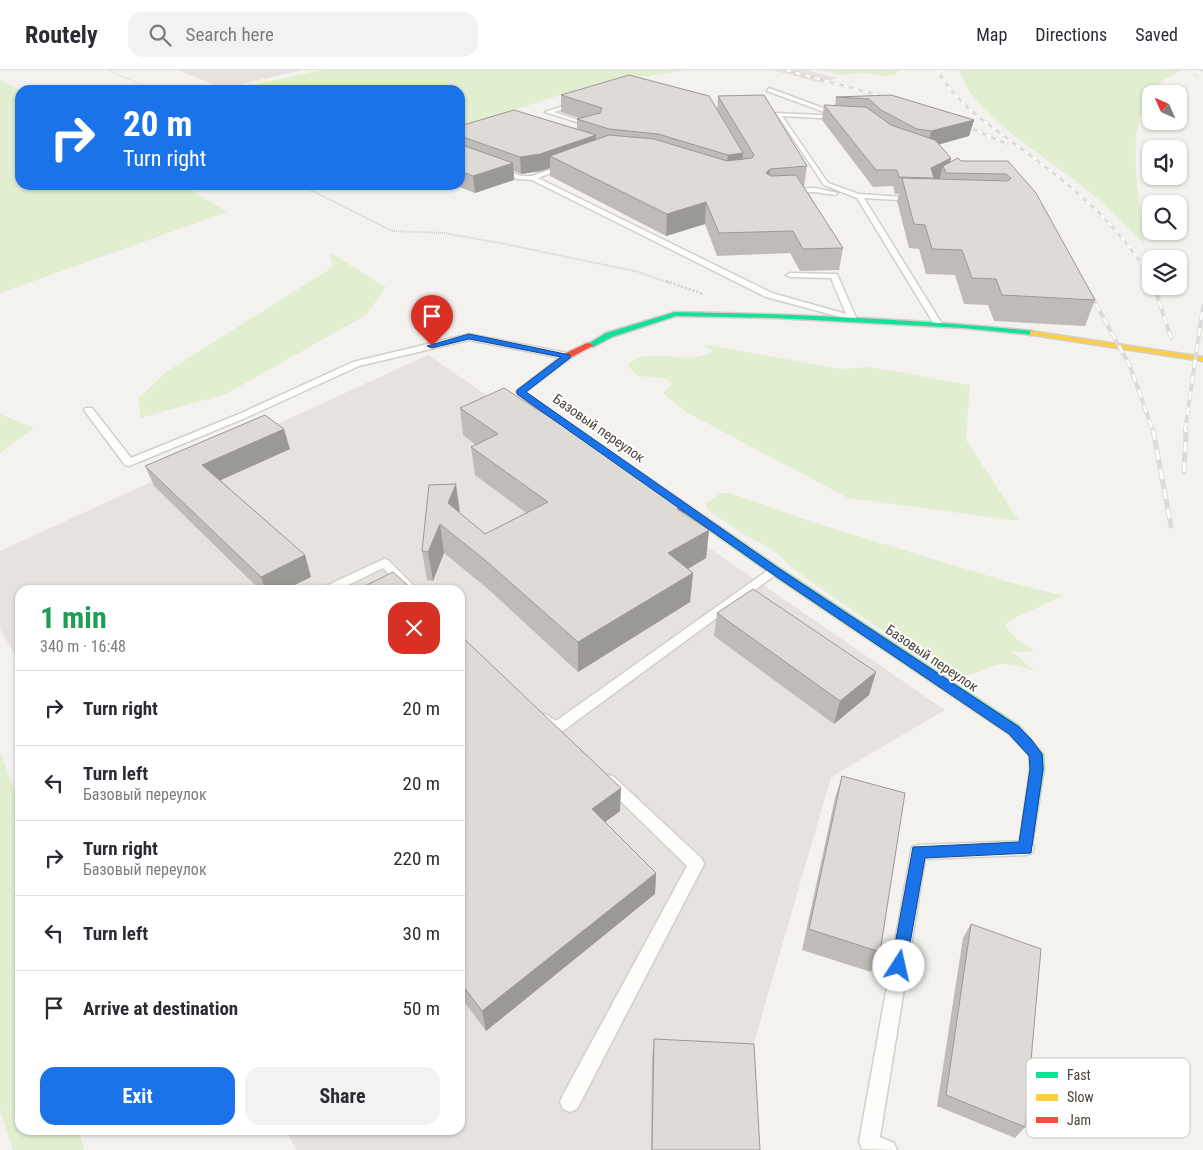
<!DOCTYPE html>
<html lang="en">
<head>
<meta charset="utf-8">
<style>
  :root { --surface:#fff; --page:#f2f2f3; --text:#2b2b33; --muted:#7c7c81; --line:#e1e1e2; --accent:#1a73e8 }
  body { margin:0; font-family:"Roboto Condensed",sans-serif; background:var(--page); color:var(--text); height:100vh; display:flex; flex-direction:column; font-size:19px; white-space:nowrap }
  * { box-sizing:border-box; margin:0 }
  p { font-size:16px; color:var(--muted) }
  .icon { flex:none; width:28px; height:28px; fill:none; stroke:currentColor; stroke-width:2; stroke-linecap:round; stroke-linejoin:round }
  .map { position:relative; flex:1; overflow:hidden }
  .side { position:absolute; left:15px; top:515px; width:450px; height:550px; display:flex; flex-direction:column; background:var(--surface); border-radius:15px; box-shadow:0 1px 4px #0004 }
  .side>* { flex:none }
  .top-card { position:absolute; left:15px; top:15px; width:450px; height:105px; border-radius:15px; box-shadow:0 1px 4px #0004; background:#1a73e8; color:#fff; overflow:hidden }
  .needle { width:32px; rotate:315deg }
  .buttons { position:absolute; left:1142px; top:15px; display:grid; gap:10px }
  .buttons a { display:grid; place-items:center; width:45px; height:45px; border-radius:10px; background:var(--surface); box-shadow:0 1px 4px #0004; font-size:25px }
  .pin { position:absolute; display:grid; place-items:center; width:42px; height:42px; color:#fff; margin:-51px -21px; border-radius:50% 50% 50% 0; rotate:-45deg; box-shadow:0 0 5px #0007 }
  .pin .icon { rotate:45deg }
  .me { position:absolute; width:55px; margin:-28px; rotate:10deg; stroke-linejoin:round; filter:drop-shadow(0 0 4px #0008) }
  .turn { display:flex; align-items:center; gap:18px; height:105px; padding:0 25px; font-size:22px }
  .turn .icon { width:65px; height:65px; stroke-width:2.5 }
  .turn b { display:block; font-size:35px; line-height:42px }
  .round { display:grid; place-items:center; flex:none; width:52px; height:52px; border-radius:15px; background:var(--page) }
  .head { display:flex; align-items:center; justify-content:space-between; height:85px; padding:0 25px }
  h1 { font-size:30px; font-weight:700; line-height:38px; color:#1e9e55 }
  .action { display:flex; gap:10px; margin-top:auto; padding:10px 25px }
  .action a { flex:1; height:58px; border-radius:15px; background:var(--accent); color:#fff; font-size:20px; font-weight:700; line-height:58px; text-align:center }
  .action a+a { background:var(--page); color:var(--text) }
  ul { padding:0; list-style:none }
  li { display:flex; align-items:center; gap:15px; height:75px; padding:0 25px; border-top:1px solid var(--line) }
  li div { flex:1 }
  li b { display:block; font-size:19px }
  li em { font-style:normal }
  header { display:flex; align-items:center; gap:30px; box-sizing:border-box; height:70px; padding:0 25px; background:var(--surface); border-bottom:1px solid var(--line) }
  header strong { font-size:24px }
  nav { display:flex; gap:28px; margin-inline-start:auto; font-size:18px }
  .search { width:350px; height:45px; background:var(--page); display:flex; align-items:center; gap:12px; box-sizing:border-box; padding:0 18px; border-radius:15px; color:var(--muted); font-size:19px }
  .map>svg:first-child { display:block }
  .industrial { fill:#e6e2de }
  .green { fill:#e1eecf }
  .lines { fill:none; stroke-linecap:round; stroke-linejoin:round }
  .lane-casing { stroke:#d2d0cb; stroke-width:3 }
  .fast-casing { stroke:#d3cfc5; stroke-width:3 }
  .slow-casing { stroke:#d3cfc5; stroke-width:3 }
  .jam-casing { stroke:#d3cfc5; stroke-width:3 }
  .path-far2 { stroke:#d3d2cc; stroke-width:1; stroke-dasharray:1 1; stroke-linecap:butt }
  .path-far1 { stroke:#d3d2cc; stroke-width:2; stroke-dasharray:1 1; stroke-linecap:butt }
  .path { stroke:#d3d2cc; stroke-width:2.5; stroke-dasharray:2 2; stroke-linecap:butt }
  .lane { fill:#fdfdfc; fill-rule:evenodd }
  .fast { fill:#16e098; fill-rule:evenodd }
  .slow { fill:#ffcf43; fill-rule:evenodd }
  .jam { fill:#f24e42; fill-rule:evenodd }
  .rail-far2-casing { stroke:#dbdbda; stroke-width:2.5 }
  .rail-far1-casing { stroke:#dbdbda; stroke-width:4 }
  .rail-casing { stroke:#dbdbda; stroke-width:5 }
  .rail-far2 { stroke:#fff; stroke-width:2; stroke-dasharray:5; stroke-linecap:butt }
  .rail-far1 { stroke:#fff; stroke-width:2.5; stroke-dasharray:8; stroke-linecap:butt }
  .rail { stroke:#fff; stroke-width:3; stroke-dasharray:10; stroke-linecap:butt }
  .wall { fill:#bfbcb8 }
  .shaded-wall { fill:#9b9996 }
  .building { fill:#dedbd6; stroke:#9b9996 }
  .route { fill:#1a73e8; stroke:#114b97 }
  .labels { text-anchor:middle; stroke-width:4; stroke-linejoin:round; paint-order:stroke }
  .street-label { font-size:14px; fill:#4b4439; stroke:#fff }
  .key { fill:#fff; stroke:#c9c7c4; stroke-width:1 }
  .key-label { font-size:14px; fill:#4b4439 }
</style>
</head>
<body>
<header>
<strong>Routely</strong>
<div class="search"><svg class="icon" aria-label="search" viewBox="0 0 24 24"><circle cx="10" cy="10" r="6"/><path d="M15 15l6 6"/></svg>Search here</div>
<nav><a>Map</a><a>Directions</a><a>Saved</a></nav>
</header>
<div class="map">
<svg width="1203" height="1080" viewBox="0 0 1203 1080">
  <rect width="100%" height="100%" fill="#f4f2ee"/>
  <!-- industrial -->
  <path class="industrial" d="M178 0H303L223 18Z
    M772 0H806L837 8 821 13Z
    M428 285 945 640 831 707 748 993 753 1080H297L285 1060H460V520H20V594L0 559V481Z"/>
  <!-- green -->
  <path class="green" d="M321 0H686C649 7 611 11 573 21 535 32 498 47 460 57V20H232Z
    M820 0H900L896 4 883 6 864 3 840 5Z
    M959 0H1183C1174 4 1163 9 1156 16 1122 49 1140 131 1144 174 1127 157 1110 139 1092 124 1052 89 976 51 959 0Z
    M0 10 20 20V115H183L227 142 0 223Z
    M329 182 386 217 366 245 226 324 140 348 139 328 166 302 333 197Z
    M702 274 840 299 869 297 970 315 966 370 1019 451 848 428 686 342 663 323 672 313 663 308 638 306 627 295C653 273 684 299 713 281Z
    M0 344 34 358 0 383Z
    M721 423H730L818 454 1005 511 1063 526 1010 550 1005 556 1015 568 1035 581 1012 582 1035 601C1025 598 1015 594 1005 594 994 594 985 600 975 603 965 607 954 604 944 603L803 506 771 479 745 465 708 440 705 434Z
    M0 681 20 735V1060H79L84 1080H13L0 1040Z"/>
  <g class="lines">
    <defs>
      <path id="lane" d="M769 18 831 41 832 42 827 43 767 21Z
        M576 32 581 33 554 42 596 56V58L545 42Z
        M776 43 841 46 839 49 782 46 828 113 859 124 917 128 918 129 915 131 864 128 942 254 941 256 934 254 857 128 824 115Z
        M563 95 568 96 538 108 772 223 846 244 831 208 790 207 786 205 790 203 837 204 857 250 850 252 848 249 766 227 532 110 518 109 495 100 498 98 521 106H532Z
        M815 118 838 123 835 125 815 122 790 123 787 121 790 119Z
        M469 264 567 283 571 286 567 289 469 270 359 296 245 348 129 396 125 395 84 340 86 338H92L131 388 239 344 353 292Z
        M384 489 388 490 418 520H405L383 498 338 520H322L324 517Z
        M774 496 780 500 778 503 560 663C550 666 542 657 538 649L540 645 545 644 556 651Z
        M609 705 614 707 702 789 704 794 577 1039 570 1042 563 1039 560 1032 563 1025 687 796 604 715 602 711 604 707Z
        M1026 771 1032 773 1034 778 1032 783 1026 785 925 789 880 1067 894 1073 897 1080 862 1079 859 1072 912 777 918 775Z"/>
      <path id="fast" d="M675 242C795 244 914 249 1033 261L1037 263 1033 265 963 258 776 248 676 246 612 267 593 277 586 275 606 263Z
        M567 352 778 497 1019 656 1043 684 1044 699 1031 782 1026 784 1021 782 1019 778 1030 699V686L1009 664 770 503 564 357 563 355Z"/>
      <path id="slow" d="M1030 261 1203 287V291L1033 265H1030Z"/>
      <path id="jam" d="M587 273 594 275 570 288 525 322 571 355 567 358 564 357 516 322 564 284Z"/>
    </defs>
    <!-- lane casing -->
    <use href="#lane" class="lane-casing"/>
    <!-- fast casing -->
    <use href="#fast" class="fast-casing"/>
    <!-- slow casing -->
    <use href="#slow" class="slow-casing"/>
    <!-- jam casing -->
    <use href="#jam" class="jam-casing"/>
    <!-- path-far2 -->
    <path class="path-far2" d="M108 0 154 20"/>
    <!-- path-far1 -->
    <path class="path-far1" d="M301 115 392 161 444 163 505 174 639 202 670 213"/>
    <!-- path -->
    <path class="path" d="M666 211 703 224"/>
    <!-- lane -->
    <use href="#lane" class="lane"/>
    <!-- fast -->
    <use href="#fast" class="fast"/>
    <!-- slow -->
    <use href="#slow" class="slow"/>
    <!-- jam -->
    <use href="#jam" class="jam"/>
    <defs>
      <path id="rail-far2" d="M786 0 896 30
        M937 0C958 37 993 57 1026 82 1077 120 1118 154 1151 209
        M1196 4 1202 0
        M959 53 1007 74"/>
      <path id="rail-far1" d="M1154 216 1171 268
        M1088 220 1130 296 1153 361
        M1185 361 1203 236"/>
      <path id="rail" d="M1153 360 1171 456
        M1184 402 1186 360"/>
    </defs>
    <!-- rail-far2 casing -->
    <use href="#rail-far2" class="rail-far2-casing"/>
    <!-- rail-far1 casing -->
    <use href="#rail-far1" class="rail-far1-casing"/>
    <!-- rail casing -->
    <use href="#rail" class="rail-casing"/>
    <!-- rail-far2 -->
    <use href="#rail-far2" class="rail-far2"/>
    <!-- rail-far1 -->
    <use href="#rail-far1" class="rail-far1"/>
    <!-- rail -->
    <use href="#rail" class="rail"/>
  </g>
  <!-- wall -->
  <path class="wall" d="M561 25 717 41 718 26 807 96 804 117 843 178 839 200 800 201 790 183 717 186 705 154 666 166 550 106V98L541 101 521 104 514 101V110L475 123 454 115H460V56L577 59V49L579 48 561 42Z
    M891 25 974 50 969 66 939 74 950 92 1008 91 1095 230 1085 256 994 251 988 235 964 234 955 205 926 204 919 179 909 178 897 131 899 124H895L893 116 873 117 822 50 824 35 835 36 836 27Z
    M460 338 684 443 709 460 706 488 688 499 693 503 690 532 578 602 488 519 444 483 433 511 427 510 422 481 429 415 460 443 485 464 526 443 475 405 471 377 476 375 463 365Z
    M290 379 220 410 305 485 311 507 284 520H260L154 416 145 396Z
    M717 543 876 602 869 625 834 654 714 566Z
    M460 565 620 741 605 752 656 803 655 824 486 961 460 926Z
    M842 706 880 882 871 902 802 880 835 728Z
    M971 854 1025 1057 1015 1068 937 1036 963 868Z
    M654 969 760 1080H651L652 988Z"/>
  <!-- shaded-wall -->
  <path class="shaded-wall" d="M974 50 969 66 927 78 931 61Z
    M596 65V81L550 86V98L541 101 521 104 520 87Z
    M463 67 465 83 460 84V68Z
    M743 83 741 102 726 104 728 85Z
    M951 88 948 103 943 96 940 108 933 111 931 98Z
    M513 93 514 110 475 123 473 106Z
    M770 99 768 119 766 103Z
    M706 132 705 154 666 166 667 144Z
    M284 359 290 379 210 415 202 395Z
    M456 414 460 443 448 433Z
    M685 434 682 463 677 439Z
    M440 454 444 483 433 511 428 482Z
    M709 460 706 488 666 512 668 483Z
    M305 485 311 507 284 520H265L261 507Z
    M693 503 690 532 578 602V572Z
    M876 602 869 625 834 654 840 631Z
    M621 718 620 741 593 761 592 739Z
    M656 803 655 824 486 961 482 941Z"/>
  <!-- building -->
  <path class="building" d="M629 5 709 26 743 83 728 85 658 64 609 59 577 49 600 43 602 38 561 25Z
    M764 25 807 96 770 99 766 103 771 106 796 105 843 178 803 179 793 161 719 163 706 132 667 144 550 86 609 65 654 69 727 91 752 88 754 85 718 26Z
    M891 25 974 50 931 61 917 59 881 40 869 29 836 27Z
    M824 35 866 37 891 55 935 70 951 88 931 98 934 108 899 107 897 100H876Z
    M514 40 596 65 540 84 520 87 463 67 460 68V56Z
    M460 75H462L513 93 473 106 460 101Z
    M958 88 961 91H1008L1036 123 1095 230 1002 225 996 209 972 208 962 180 932 179 925 155 914 154 902 108 1008 111 1011 108 1006 104 946 103 943 96Z
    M504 318 685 434 677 439 709 460 668 483 693 503 578 572 485 490 440 454 428 482 422 481 429 415 456 414 448 433 485 464 548 432 471 377 498 364 460 338Z
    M265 345 284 359 202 395 305 485 261 507 145 396Z
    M393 502 413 520H357Z
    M753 519 876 602 840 631 717 543Z
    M460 565 621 718 592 739 656 803 482 941 460 912Z
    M842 706 905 723 880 882 809 859Z
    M971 854 1041 879 1025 1057 946 1025Z
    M654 969 754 974 760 1080H652Z"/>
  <!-- route -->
  <path class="route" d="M469 264 570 285V288L526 322 778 498 1019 657 1031 669 1042 684 1043 699 1031 783 925 788 905 902 899 904 894 902 891 896 913 777 1019 772 1030 699 1029 686 1009 664 771 503 517 324V320L561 287 469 269 432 278 427 276Z"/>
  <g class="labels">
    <!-- street labels -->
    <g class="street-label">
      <text transform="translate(599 358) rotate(35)" y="5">Базовый переулок</text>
      <text transform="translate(932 588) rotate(34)" y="5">Базовый переулок</text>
    </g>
  </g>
  <!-- legend -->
  <rect x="1026" y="988" width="164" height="80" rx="8" class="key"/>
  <rect x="1036" y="1002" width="22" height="6" fill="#16e098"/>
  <rect x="1036" y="1024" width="22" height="7" fill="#ffcf43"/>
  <rect x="1036" y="1047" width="22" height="6" fill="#f24e42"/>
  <g class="key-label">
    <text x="1067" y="1010">Fast</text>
    <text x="1067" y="1032">Slow</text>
    <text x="1067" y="1055">Jam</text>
  </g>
</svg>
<div class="buttons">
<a><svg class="needle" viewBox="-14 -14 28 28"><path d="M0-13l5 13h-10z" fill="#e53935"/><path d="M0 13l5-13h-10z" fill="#7c7c81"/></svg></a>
<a><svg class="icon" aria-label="sound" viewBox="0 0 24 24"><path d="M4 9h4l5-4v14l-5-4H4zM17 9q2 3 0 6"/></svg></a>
<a><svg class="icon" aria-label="search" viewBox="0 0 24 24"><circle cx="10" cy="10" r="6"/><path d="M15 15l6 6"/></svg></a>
<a><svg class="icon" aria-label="layers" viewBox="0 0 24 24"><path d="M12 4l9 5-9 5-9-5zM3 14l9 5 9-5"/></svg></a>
</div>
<div class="pin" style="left:432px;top:276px;background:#d93025"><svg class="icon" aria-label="arrive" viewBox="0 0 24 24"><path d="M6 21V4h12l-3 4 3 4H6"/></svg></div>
<svg class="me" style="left:899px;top:896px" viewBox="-20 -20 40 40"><circle r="19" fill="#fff"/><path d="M0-13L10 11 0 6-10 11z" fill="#1a73e8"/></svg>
<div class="top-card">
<div class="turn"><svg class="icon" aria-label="right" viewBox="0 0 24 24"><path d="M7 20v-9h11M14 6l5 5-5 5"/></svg><div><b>20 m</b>Turn right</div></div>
</div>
<section class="side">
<div class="head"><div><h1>1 min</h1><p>340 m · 16:48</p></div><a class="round" style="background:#d93025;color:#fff"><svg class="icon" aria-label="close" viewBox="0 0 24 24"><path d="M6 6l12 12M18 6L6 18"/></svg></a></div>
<ul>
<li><svg class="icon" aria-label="right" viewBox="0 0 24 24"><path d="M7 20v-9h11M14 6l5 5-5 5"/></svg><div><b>Turn right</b></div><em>20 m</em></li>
<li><svg class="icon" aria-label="left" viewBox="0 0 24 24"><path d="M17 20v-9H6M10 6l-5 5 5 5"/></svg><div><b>Turn left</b><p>Базовый переулок</p></div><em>20 m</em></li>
<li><svg class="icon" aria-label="right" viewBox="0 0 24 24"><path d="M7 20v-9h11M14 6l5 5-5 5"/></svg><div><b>Turn right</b><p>Базовый переулок</p></div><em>220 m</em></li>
<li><svg class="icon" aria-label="left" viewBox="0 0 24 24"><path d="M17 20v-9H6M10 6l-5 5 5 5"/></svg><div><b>Turn left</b></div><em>30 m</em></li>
<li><svg class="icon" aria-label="arrive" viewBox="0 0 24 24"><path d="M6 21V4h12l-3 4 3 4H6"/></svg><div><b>Arrive at destination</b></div><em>50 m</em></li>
</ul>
<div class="action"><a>Exit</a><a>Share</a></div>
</section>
</div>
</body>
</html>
